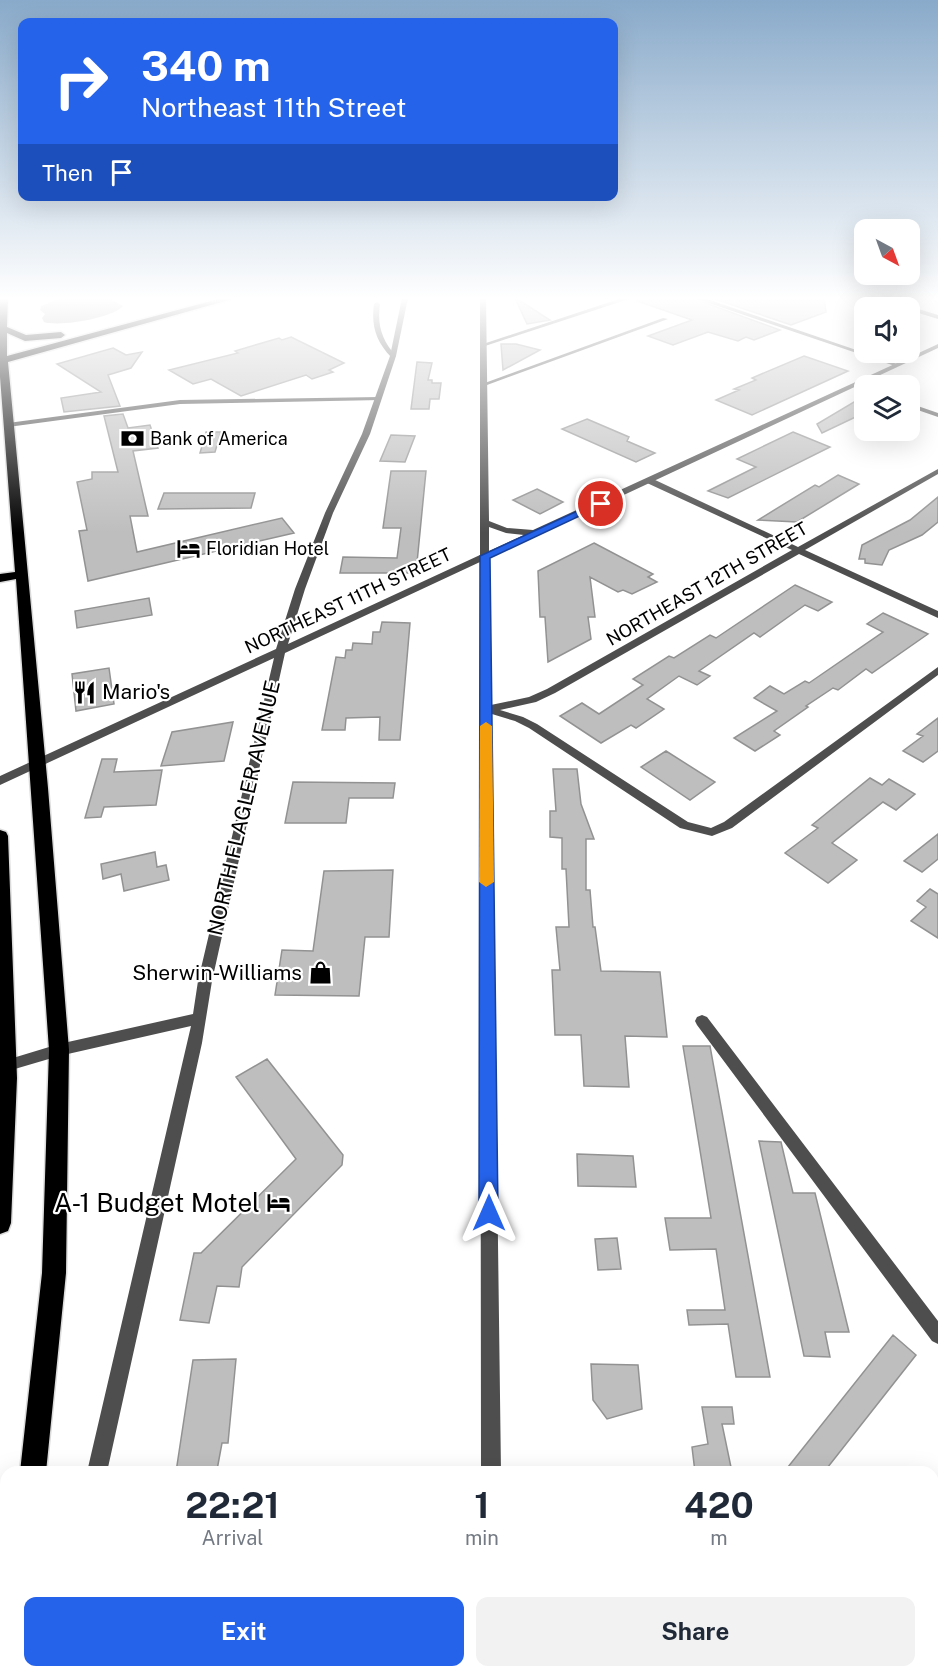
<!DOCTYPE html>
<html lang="en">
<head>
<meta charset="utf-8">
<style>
  :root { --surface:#fff; --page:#f2f2f3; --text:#1f2937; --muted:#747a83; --accent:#2563eb }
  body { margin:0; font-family:"Public Sans",sans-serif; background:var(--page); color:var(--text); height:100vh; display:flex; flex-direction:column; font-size:22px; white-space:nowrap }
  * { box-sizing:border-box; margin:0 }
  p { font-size:20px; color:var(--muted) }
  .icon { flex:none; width:33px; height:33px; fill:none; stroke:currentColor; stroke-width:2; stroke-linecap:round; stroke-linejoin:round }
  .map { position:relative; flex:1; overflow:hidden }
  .details { position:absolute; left:0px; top:1466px; width:939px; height:212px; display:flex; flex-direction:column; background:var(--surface); border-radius:18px 18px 0 0; box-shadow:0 6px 24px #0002 }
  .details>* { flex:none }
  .hud { position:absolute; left:18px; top:18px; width:600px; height:183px; border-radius:12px; box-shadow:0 6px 24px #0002; background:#2563eb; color:#fff; overflow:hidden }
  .needle { width:39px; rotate:139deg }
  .buttons { position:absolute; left:854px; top:219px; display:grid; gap:12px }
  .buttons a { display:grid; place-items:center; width:66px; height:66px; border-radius:12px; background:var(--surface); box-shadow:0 6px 24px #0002; font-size:30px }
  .pin { position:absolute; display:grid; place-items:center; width:51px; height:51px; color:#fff; margin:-26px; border:3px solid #fff; border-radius:50%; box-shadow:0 2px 6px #0007 }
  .me { position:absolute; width:66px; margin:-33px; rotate:0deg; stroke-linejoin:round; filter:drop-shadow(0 0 4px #0008) }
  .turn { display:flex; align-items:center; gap:21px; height:126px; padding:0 24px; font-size:27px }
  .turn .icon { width:78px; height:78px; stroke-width:2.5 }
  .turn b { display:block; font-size:42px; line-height:51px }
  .then { display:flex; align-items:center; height:57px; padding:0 24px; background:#0003; gap:12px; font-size:22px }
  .eta { display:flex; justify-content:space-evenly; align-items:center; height:102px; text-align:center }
  .eta b { font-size:36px; font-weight:700; line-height:42px }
  .primary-button { display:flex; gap:12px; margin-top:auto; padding:12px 24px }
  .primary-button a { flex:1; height:69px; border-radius:12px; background:var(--accent); color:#fff; font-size:24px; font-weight:700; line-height:69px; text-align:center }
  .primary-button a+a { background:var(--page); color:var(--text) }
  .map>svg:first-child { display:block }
  .water { fill:#9c9c9c }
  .building { fill:#bebebe; stroke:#929292; stroke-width:1.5 }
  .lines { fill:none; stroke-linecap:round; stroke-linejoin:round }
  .trunk-casing { stroke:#dbdbdb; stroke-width:3 }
  .minor { fill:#4e4e4e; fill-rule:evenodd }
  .tertiary { fill:#4e4e4e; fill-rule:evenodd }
  .trunk { fill:#000; fill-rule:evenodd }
  .route { fill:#2563eb; stroke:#184099; stroke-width:1.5 }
  .slow { fill:#f59e0b }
  .labels { text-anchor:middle; stroke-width:4.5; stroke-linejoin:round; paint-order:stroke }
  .far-poi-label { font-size:18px; fill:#000; stroke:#fff; text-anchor:start }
  .far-street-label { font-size:18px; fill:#000; stroke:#fff }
  .poi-label { font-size:21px; fill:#000; stroke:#fff; text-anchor:start }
  .street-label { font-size:21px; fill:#000; stroke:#fff }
  .near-poi-label { font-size:26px; fill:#000; stroke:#fff; text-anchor:end }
</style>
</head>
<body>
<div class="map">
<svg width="938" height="1676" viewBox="0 0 938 1676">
  <rect width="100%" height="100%" fill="#fff"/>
  <!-- water -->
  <path class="water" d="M61 298H109L123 306C113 318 60 327 44 322L42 318 45 314 40 310 41 306Z"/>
  <!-- building -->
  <path class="building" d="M515 298H516L550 320 527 324Z
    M637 298H692L780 330 754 340 746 337 738 341 708 332 673 345 648 336 692 320 637 301Z
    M712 298H824L826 312 791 325Z
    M291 337 344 363 329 370 333 372 312 379 306 375 241 396 211 379 193 384 169 370 238 353 235 351 279 338 282 340Z
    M501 344H516L540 350 503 370Z
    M113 348 126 355 142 352 131 368 108 375 120 406 64 412 61 398 101 392 57 364Z
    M804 356 848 371 752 415 716 400 739 390 734 389 756 380 752 378Z
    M417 362 432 363 428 380H432V383H441L439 399H430L429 409H411Z
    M864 396V413L822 433 817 424Z
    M123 414 128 428 150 425 158 448 133 451 148 516H130L137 552 282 518 294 533 88 581 79 531 87 530 77 482 92 479V472H118L104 416Z
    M587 419 629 437 627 441 655 453 636 462 562 429Z
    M206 432H221L215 452 200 453Z
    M793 432 830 447 728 498 708 491 756 467 737 459Z
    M391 435 415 436 405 462 380 461Z
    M391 471H426L416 573H340L343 557 397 558 401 528H383Z
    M838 475 859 484 797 522 758 520 815 485 819 487Z
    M537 489 563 502 540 514 513 500Z
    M164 493H255L251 508 158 509Z
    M938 497V522L922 535 889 550 882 565 865 563V559H859L862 545 910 520Z
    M594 543 653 574 648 577 657 582 632 594 623 590 618 592 590 577 595 617H588L591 639 548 662 545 617H540L538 571Z
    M795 585 832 602 818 611 805 605 760 637 754 633 699 671 710 676 697 685 679 676 647 699 664 709 636 728 631 725 601 743 560 716 582 703 599 714 643 685 633 679 669 656 674 658 710 635 716 638Z
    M149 598 152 615 77 628 75 611Z
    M883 613 928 634 872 673 866 669 838 690 833 688 806 706 808 707 774 731 780 735 755 751 734 738 777 711 754 698 770 686 784 694 805 681 809 683 883 632 867 624Z
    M382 622 410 623 400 740H379L380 717 346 718 345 730H322L336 657 345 658 346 650H352L353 643 372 644 373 632H380Z
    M109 668 114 704 76 711 72 674Z
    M938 718V751L923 762 903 751 923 736 917 734Z
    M233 722 224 761 161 766 172 732Z
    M666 751 715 782 690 800 641 767Z
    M102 759H117L114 772 162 770 156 805 104 807 101 817 85 818Z
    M553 769H577L581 804 594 839H586V890H590L593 927H595L601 971 660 972 667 1037 625 1036 629 1087 584 1086 581 1035H555L552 970H560L556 927H569L566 869H562V838L550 837V811H556Z
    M870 778 882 785 889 779 915 794 896 810 883 802 832 843 857 860 828 883 785 853 818 828 812 825Z
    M293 782 395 783 393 798H349L346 823H285Z
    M938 834V859L922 872 904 861Z
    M155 852 157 867 166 865 169 880 124 891 121 874 103 879 101 864Z
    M393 870 389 937H365L359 996 275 995 282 950 313 951 324 871Z
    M930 889 938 894V938L911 921 926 907 917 901Z
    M683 1046H710L770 1377H736L728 1324 689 1325 687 1310H725L716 1249 670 1250 665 1218H711Z
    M267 1059 343 1155 342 1165 242 1267 239 1287 217 1286 209 1323 180 1320 194 1253H201L296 1159 236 1077Z
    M759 1141 781 1142 793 1193H815L849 1332H825L830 1357 804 1356Z
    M577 1154 633 1156 636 1187 578 1186Z
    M617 1238 621 1269 598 1270 595 1239Z
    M893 1335 916 1355 824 1472H784Z
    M236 1359 228 1443H222L217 1470 176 1472 193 1360Z
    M591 1364 638 1365 642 1409 607 1419 593 1400Z
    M702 1407H732L734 1424H722L732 1472H695L692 1447 708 1444Z"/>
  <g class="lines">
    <defs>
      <path id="trunk" d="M0 298H8L7 327 26 335 61 332 65 335 61 338 25 341 7 333V356L222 298H236L8 362 48 788 69 1050 66 1273 46 1472H20L42 1273 49 1050 16 579 0 582V574L15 572 0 377Z
        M0 830 6 832 8 836 17 1078 11 1223 8 1231 0 1234Z
        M6 1657V1671H23L22 1676H0V1660Z"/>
    </defs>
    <!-- trunk casing -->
    <use href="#trunk" class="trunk-casing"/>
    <!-- minor -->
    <path class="minor" d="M622 298H632L485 346 480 345Z
      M694 298H704L900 365 895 366Z
      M873 298H883L938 315V319L909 310V308H899Z
      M377 302 380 304C377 326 382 340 396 356L395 357H391C376 341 371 326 374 304Z
      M663 318 668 319 487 385 482 384Z
      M379 397 381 398V400L180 404 8 427 4 425 8 423 180 400Z
      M938 469V474L805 550 938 611V618L799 554 555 693 536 702 500 710 523 717 537 724 688 822 711 828 724 822 938 667V675L732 828 712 836 680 828 529 728 515 721 482 711 481 709 486 706 529 697 547 689 792 550 647 483V479H653L798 547Z
      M702 1015 707 1017 938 1321V1344L932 1341 697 1025 695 1021 697 1017Z"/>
    <!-- tertiary -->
    <path class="tertiary" d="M402 298H408L396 356 370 434 333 513 305 589 288 644 480 555V298H486L489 521 507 528 533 530 936 345 938 344V348L489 558 501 1472H481L480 562 285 653 212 981 202 1043 107 1472H87L191 1026 59 1056 8 1071 3 1069 1 1065 3 1061 59 1044 193 1014 198 981 274 658 0 785V776L276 649 295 589 325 513 362 434 390 356ZM489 527 506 533 524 535 489 551Z
      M909 403 938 413V417L909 407Z
      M40 1671H62L61 1676H39Z
      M483 1671H505V1676H483Z"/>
    <!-- trunk -->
    <use href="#trunk" class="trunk"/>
  </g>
  <!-- sky -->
  <linearGradient id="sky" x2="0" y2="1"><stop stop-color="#89aaca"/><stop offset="0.56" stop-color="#fff"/><stop offset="1" stop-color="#fff" stop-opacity="0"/></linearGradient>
  <rect width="938" height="533" fill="url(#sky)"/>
  <!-- route -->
  <path class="route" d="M597 502 605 504 490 558 498 1213 495 1219 489 1222 482 1219 479 1213 480 556Z"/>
  <!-- slow -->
  <path class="slow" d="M486 722 492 726 494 882 486 887 479 882 480 726Z"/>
  <!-- icons -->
  <defs>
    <symbol id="bank-bare" viewBox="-9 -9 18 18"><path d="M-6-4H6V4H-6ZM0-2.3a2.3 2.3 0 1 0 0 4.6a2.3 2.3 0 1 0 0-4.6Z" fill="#000" stroke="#fff" stroke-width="2.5" paint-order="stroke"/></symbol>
    <symbol id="hotel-bare" viewBox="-9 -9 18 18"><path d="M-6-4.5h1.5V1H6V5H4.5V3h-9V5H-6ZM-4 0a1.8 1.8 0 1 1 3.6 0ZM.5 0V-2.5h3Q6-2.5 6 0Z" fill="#000" stroke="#fff" stroke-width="2.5" paint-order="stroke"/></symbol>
    <symbol id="restaurant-bare" viewBox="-9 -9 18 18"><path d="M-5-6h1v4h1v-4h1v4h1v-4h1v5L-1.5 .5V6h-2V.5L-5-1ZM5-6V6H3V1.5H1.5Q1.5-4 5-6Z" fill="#000" stroke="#fff" stroke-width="2.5" paint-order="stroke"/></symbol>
    <symbol id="shop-bare" viewBox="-9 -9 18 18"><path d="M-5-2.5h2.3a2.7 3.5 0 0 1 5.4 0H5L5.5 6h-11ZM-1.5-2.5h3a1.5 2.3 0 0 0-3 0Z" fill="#000" stroke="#fff" stroke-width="2.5" paint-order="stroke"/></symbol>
  </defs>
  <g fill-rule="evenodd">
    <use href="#bank-bare" x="116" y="422" width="33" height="33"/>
    <use href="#hotel-bare" x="172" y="532" width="33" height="33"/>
    <use href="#restaurant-bare" x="68" y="676" width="33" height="33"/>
    <use href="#shop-bare" x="304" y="956" width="33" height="33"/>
    <use href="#hotel-bare" x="262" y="1186" width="33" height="33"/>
  </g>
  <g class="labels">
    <!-- far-poi labels -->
    <g class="far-poi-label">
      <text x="150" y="445">Bank of America</text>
      <text x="206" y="555">Floridian Hotel</text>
    </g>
    <!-- far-street labels -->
    <g class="far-street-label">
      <text transform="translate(707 584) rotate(-30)" y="6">NORTHEAST 12TH STREET</text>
      <text transform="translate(348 601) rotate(-25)" y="6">NORTHEAST 11TH STREET</text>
    </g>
    <!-- poi labels -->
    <g class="poi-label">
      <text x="102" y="699">Mario's</text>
      <text x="302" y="980" text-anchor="end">Sherwin-Williams</text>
    </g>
    <!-- street labels -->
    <g class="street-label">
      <text transform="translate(244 808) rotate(-77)" y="7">NORTH FLAGLER AVENUE</text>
    </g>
    <!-- near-poi labels -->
    <g class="near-poi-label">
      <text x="260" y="1212">A-1 Budget Motel</text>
    </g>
  </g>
</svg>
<div class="buttons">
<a><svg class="needle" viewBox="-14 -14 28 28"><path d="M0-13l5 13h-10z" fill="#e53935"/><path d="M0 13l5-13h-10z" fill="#747a83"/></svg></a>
<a><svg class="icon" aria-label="sound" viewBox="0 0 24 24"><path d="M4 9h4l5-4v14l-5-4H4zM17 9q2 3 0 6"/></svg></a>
<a><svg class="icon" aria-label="layers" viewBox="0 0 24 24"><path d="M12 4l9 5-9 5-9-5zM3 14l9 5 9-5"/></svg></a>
</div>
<div class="pin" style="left:601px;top:504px;background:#d93025"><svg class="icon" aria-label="arrive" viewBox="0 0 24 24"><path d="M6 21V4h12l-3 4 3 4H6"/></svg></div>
<svg class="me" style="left:489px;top:1213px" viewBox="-20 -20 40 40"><path d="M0-17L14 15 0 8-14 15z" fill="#2563eb" stroke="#fff" stroke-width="4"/></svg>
<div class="hud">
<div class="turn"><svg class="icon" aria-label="right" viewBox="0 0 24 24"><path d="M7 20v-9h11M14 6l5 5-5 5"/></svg><div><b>340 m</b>Northeast 11th Street</div></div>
<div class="then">Then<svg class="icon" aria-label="arrive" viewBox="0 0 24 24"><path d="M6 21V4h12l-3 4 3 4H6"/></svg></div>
</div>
<section class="details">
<div class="eta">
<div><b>22:21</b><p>Arrival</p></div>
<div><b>1</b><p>min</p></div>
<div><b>420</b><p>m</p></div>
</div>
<div class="primary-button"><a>Exit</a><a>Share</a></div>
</section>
</div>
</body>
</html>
